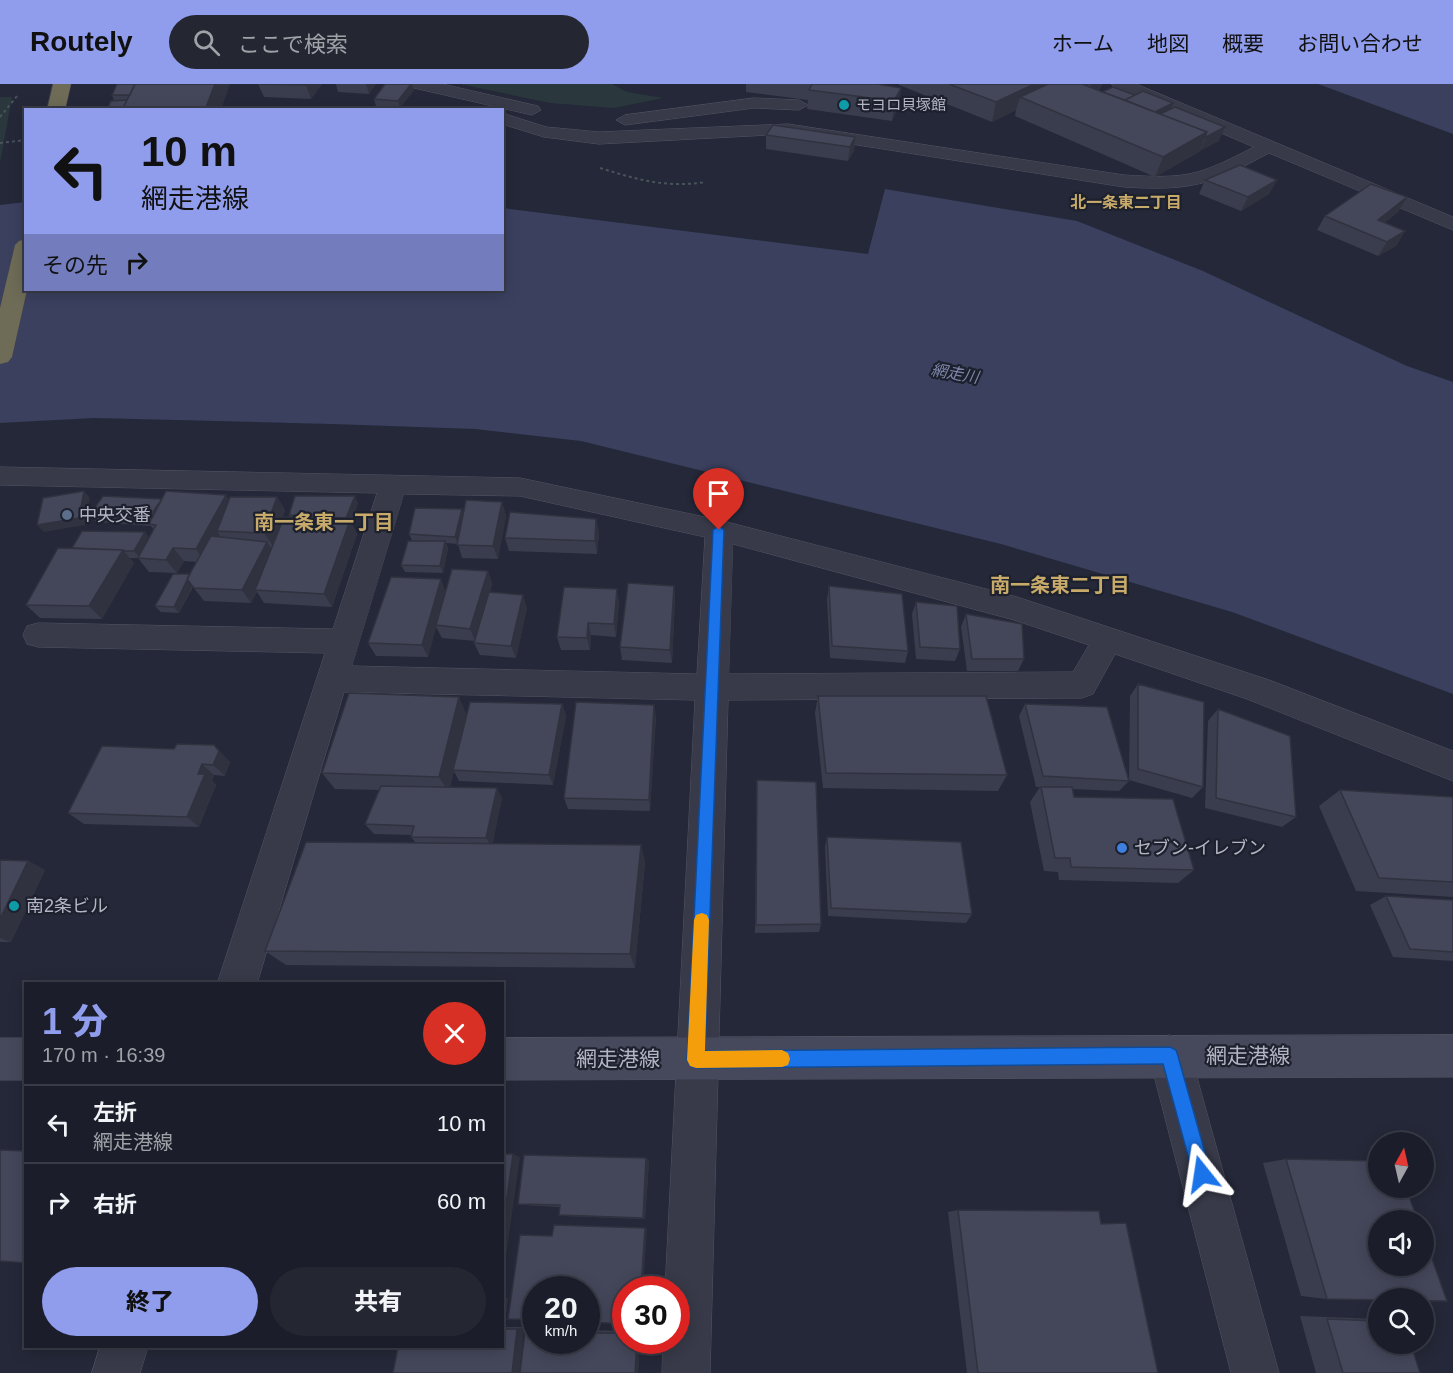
<!DOCTYPE html>
<html lang="ja">
<head>
<meta charset="utf-8">
<style>
  :root { --surface:#1b1e2a; --page:#242732; --text:#f1f3f6; --muted:#a0a2a8; --line:#393c47; --accent:#909cec }
  body { margin:0; font-family:Helvetica,"Noto Sans JP",sans-serif; background:var(--page); color:var(--text); height:100vh; display:flex; flex-direction:column; font-size:22px; white-space:nowrap }
  * { box-sizing:border-box; margin:0 }
  p { font-size:20px; color:var(--muted) }
  .icon { flex:none; width:33px; height:33px; fill:none; stroke:currentColor; stroke-width:2; stroke-linecap:round; stroke-linejoin:round }
  .map { position:relative; flex:1; overflow:hidden }
  .panel { position:absolute; left:24px; top:898px; width:480px; height:366px; display:flex; flex-direction:column; background:var(--surface); border-radius:0px; box-shadow:0 3px 15px #0003,0 0 0 2px var(--line) }
  .panel>* { flex:none }
  .hud { position:absolute; left:24px; top:24px; width:480px; height:183px; border-radius:0px; box-shadow:0 3px 15px #0003,0 0 0 2px var(--line); background:#909cec; color:#111; overflow:hidden }
  .needle { width:39px; rotate:8deg }
  .tools { position:absolute; left:1368px; top:1048px; display:grid; gap:12px }
  .tools a { display:grid; place-items:center; width:66px; height:66px; border-radius:50%; background:var(--surface); box-shadow:0 3px 15px #0003,0 0 0 2px var(--line); font-size:30px }
  .speed { position:absolute; left:522px; top:1192px; display:flex; gap:12px; font-size:30px; font-weight:700; text-align:center }
  .speed>* { display:grid; place-content:center; width:78px; height:78px; border-radius:50%; background:var(--surface); box-shadow:0 3px 15px #0003,0 0 0 2px var(--line); line-height:1 }
  .speed small { font-size:15px; font-weight:400 }
  .speed .limit { border:9px solid #d22; background:#fff; color:#111 }
  .pin { position:absolute; display:grid; place-items:center; width:51px; height:51px; color:#fff; margin:-62px -26px; border-radius:50% 50% 50% 0; rotate:-45deg; box-shadow:0 0 6px #0007 }
  .pin .icon { rotate:45deg }
  .me { position:absolute; width:66px; margin:-33px; rotate:345deg; stroke-linejoin:round; filter:drop-shadow(0 0 4px #0008) }
  .turn { display:flex; align-items:center; gap:21px; height:126px; padding:0 18px; font-size:27px }
  .turn .icon { width:78px; height:78px; stroke-width:2.5 }
  .turn b { display:block; font-size:42px; line-height:51px }
  .then { display:flex; align-items:center; height:57px; padding:0 18px; background:#0003; gap:12px; font-size:22px }
  .round { display:grid; place-items:center; flex:none; width:63px; height:63px; border-radius:32px; background:var(--page) }
  .headline { display:flex; align-items:center; justify-content:space-between; height:102px; padding:0 18px }
  h1 { font-size:36px; font-weight:800; line-height:45px; color:var(--accent) }
  .button { display:flex; gap:12px; margin-top:auto; padding:12px 18px }
  .button a { flex:1; height:69px; border-radius:36px; background:var(--accent); color:#111; font-size:24px; font-weight:800; line-height:69px; text-align:center }
  .button a+a { background:var(--page); color:var(--text) }
  ul { padding:0; list-style:none }
  li { display:flex; align-items:center; gap:18px; height:78px; padding:0 18px; border-top:2px solid var(--line) }
  li div { flex:1 }
  li b { display:block; font-size:22px }
  li em { font-style:normal }
  header { display:flex; align-items:center; gap:36px; box-sizing:border-box; height:84px; padding:0 30px; background:var(--accent); color:#111 }
  header strong { font-size:28px }
  nav { display:flex; gap:33px; margin-inline-start:auto; font-size:21px }
  .search { width:420px; height:54px; background:var(--page); display:flex; align-items:center; gap:15px; box-sizing:border-box; padding:0 21px; border-radius:33px; color:var(--muted); font-size:22px }
  .map>svg:first-child { display:block }
  .green { fill:#2a383d }
  .water { fill:#3a405e }
  .lines { fill:none; stroke-linecap:round; stroke-linejoin:round }
  .street-casing { stroke:#535563; stroke-width:1 }
  .secondary-casing { stroke:#535563; stroke-width:1 }
  .highway-casing { stroke:#404250; stroke-width:1 }
  .path { stroke:#48535a; stroke-width:2; stroke-dasharray:3 3; stroke-linecap:butt }
  .street { fill:#383a49; fill-rule:evenodd }
  .secondary { fill:#46495b; fill-rule:evenodd }
  .highway { fill:#6e6b56; fill-rule:evenodd }
  .wall { fill:#3a3d4d }
  .shaded-wall { fill:#30323f }
  .building { fill:#44475a; stroke:#30323f; stroke-width:1.5 }
  .route { fill:#1a73e8; stroke:#114b97; stroke-width:1.5 }
  .slow { fill:#f59e0b }
  .culture-dot { fill:#0f9aa8; stroke:#1d202d; stroke-width:2 }
  .service-dot { fill:#5c6f8a; stroke:#1d202d; stroke-width:2 }
  .shop-dot { fill:#3f7fe0; stroke:#1d202d; stroke-width:2 }
  .labels { text-anchor:middle; stroke-width:4.5; stroke-linejoin:round; paint-order:stroke }
  .far-poi-label { font-size:15px; fill:#b3b5c4; stroke:#1d202d; text-anchor:start }
  .far-neighbourhood-label { font-size:16px; font-weight:bold; fill:#c8ab6a; stroke:#1d202d }
  .far-water-label { font-size:16px; font-style:italic; fill:#7d86aa; stroke:#1d202d }
  .poi-label { font-size:18px; fill:#b3b5c4; stroke:#1d202d; text-anchor:start }
  .neighbourhood-label { font-size:20px; font-weight:bold; fill:#c8ab6a; stroke:#1d202d }
  .near-street-label { font-size:21px; fill:#b3b5c4; stroke:#1d202d }
</style>
</head>
<body>
<header>
<strong>Routely</strong>
<div class="search"><svg class="icon" aria-label="search" viewBox="0 0 24 24"><circle cx="10" cy="10" r="6"/><path d="M15 15l6 6"/></svg>ここで検索</div>
<nav><a>ホーム</a><a>地図</a><a>概要</a><a>お問い合わせ</a></nav>
</header>
<div class="map">
<svg width="1453" height="1289" viewBox="0 0 1453 1289">
  <rect width="100%" height="100%" fill="#242838"/>
  <!-- green -->
  <path class="green" d="M460 0H612L627 8 663 14 614 24 550 19Z
    M0 13H12L0 79Z"/>
  <!-- water -->
  <path class="water" d="M1318 0H1453V50Z
    M885 105 1077 137 1203 187 1407 282 1453 298V610L1232 528 1001 460 581 357 475 345 332 340 94 334 0 339V121L25 118 26 206H502L503 124 868 170Z"/>
  <g class="lines">
    <defs>
      <path id="street" d="M411 0H442L538 22 541 26 532 31 414 4Z
        M1112 0H1136L1453 133V146L1269 69C1209 101 1193 107 1124 103L788 50 599 60 544 53 502 40V29L546 43 599 48 788 40 1124 91C1187 95 1198 92 1254 63L1115 4Z
        M754 14 799 16 808 21 799 26 754 24 625 41 616 36 625 31Z
        M0 383 520 394 719 436 1017 513 1269 596 1453 667V697L1247 615 1115 570 1093 610 1082 614 728 616 710 1289H662L663 1257H676V1206H665L695 616 344 608 257 900H217L325 569 38 563 27 560 23 551 27 542 38 539 333 545 377 409 0 401ZM404 410 520 412 705 453 697 590 352 582ZM733 460 1014 536 1089 561 1073 588 729 590Z
        M1170 951 1185 957 1191 972 1279 1289H1231L1149 972 1155 957Z
        M100 1263H148L140 1289H92Z"/>
      <path id="secondary" d="M1453 951V993L502 996V954Z
        M0 954H26V996H0Z"/>
      <path id="highway" d="M53 0H71L65 26H47Z
        M26 155 27 206 12 273 8 278 0 280V224L15 161 19 157Z"/>
    </defs>
    <!-- street casing -->
    <use href="#street" class="street-casing"/>
    <!-- secondary casing -->
    <use href="#secondary" class="secondary-casing"/>
    <!-- highway casing -->
    <use href="#highway" class="highway-casing"/>
    <!-- path -->
    <path class="path" d="M0 33 17 12
      M0 59 26 56
      M600 84C639 96 665 104 706 98"/>
    <!-- street -->
    <use href="#street" class="street"/>
    <!-- secondary -->
    <use href="#secondary" class="secondary"/>
    <!-- highway -->
    <use href="#highway" class="highway"/>
  </g>
  <!-- wall -->
  <path class="wall" d="M117 0 221 26 114 17 112 11Z
    M258 0H322L311 15 264 13Z
    M336 0H376L369 10 338 8Z
    M385 0H412L414 6 400 24 376 22 374 15Z
    M746 0H877L901 4 898 23 892 37 807 25 808 16 746 8Z
    M899 0H1102L1100 5 1098 6 1102 8 1135 11 1173 19 1171 25 1219 57 1200 66 1199 68 1155 93 1015 32 1016 26 992 38 899 1Z
    M766 51 855 53 854 67 848 77 766 65Z
    M1205 96H1277L1269 110 1241 127 1199 110Z
    M1407 113 1398 128 1384 139 1405 147 1396 162 1378 172 1317 146 1325 132Z
    M226 411 229 416 277 413 285 426 276 453 290 434 289 431 358 419 351 438 357 450 332 523 264 519 257 508 251 519 204 517 193 503 179 529 161 528 155 522 190 490 197 478 184 477 177 489 149 488 138 474H130L134 479 102 535 40 534 26 521 72 464 145 448 149 454 154 446 151 442 96 438 90 431 162 415Z
    M502 418 506 432 498 475 462 474 458 460 446 459 448 464 443 489 405 488 401 481 412 456 409 450 463 430Z
    M596 435 599 448 597 470 509 467 505 454Z
    M488 487 492 500 490 508 527 524 516 574 480 571 474 559 475 557 442 554 436 543 428 573 376 572 368 559 446 507Z
    M674 502 675 515 672 579 622 576 620 563Z
    M829 502 908 567 905 579 830 574 827 515Z
    M619 518 616 553 591 551 590 566H561L557 553Z
    M916 518 960 565 955 577 916 575 912 530Z
    M966 530 1024 575 1018 587H967L961 543Z
    M1138 600 1203 703 1192 714 1129 696 1130 612Z
    M818 612 1007 691 998 707 823 704 815 629Z
    M562 620 566 632 553 701 459 697 454 687 450 703 502 714 492 760 641 761 645 779 635 884 286 881 265 867 416 759 411 753V751L374 750 365 740 379 706 335 705 322 689 467 630Z
    M1025 620 1129 697 1119 707 1072 705 1074 713 1194 786 1178 799 1059 796 1058 788 1044 787 1030 718 1040 703H1036L1019 632Z
    M1218 625 1296 733 1282 743 1205 724 1208 637Z
    M656 632 650 727 568 725 564 714Z
    M174 665 225 673 230 678 225 692 214 691 212 697 216 701 199 743 84 740 68 729Z
    M757 696 821 840 819 848 755 849Z
    M1340 706 1453 713V813L1356 807 1319 722Z
    M827 753 972 830 966 839 828 832 825 763Z
    M0 776 28 777 45 786 11 858H0Z
    M1386 812 1453 816V877L1393 873 1370 821Z
    M646 1074 649 1077 645 1135 564 1132 559 1131 560 1123 524 1121 518 1120Z
    M1286 1075 1327 1215 1301 1212 1263 1079Z
    M958 1126 1101 1140 1158 1289H967L948 1128Z
    M502 1214H508L504 1243H524L519 1289H393L502 1263Z
    M1300 1232 1378 1235V1260L1420 1289H1316Z
    M532 1245 536 1246V1257H586V1246L626 1247V1257H640L638 1289H520L525 1248Z"/>
  <!-- shaded-wall -->
  <path class="shaded-wall" d="M215 0H230L221 26H205Z
    M307 0H322L311 15 306 1Z
    M366 0H376L369 10Z
    M411 0H412L414 6 400 24 398 17Z
    M1034 0H1068L1020 13 1016 26 992 38 996 18Z
    M1098 0H1102L1100 5 1098 6 1091 2Z
    M901 4 898 23 892 37 894 17Z
    M1173 19 1168 33 1149 31Z
    M1225 43 1219 57 1200 67 1206 53Z
    M1207 48 1199 68 1155 93 1163 73Z
    M855 53 854 67 848 77 850 63Z
    M1277 96 1269 110 1241 127 1248 113Z
    M1407 113 1398 128 1369 150 1378 136Z
    M1405 147 1396 162 1378 172 1387 158Z
    M84 407 90 414 85 441 44 448 37 441Z
    M226 411 235 424 217 447 220 452 206 479 196 465Z
    M355 412 358 419 351 438 357 450 332 523 324 510 349 440 346 434Z
    M277 413 285 426 273 462 264 449Z
    M502 418 506 432 498 475 493 462Z
    M462 425 464 432 458 460 455 453Z
    M596 435 599 448 597 470 595 457Z
    M145 448 150 455 140 474 134 467Z
    M445 457 448 464 443 489 440 482Z
    M267 458 276 472 255 506 257 508 251 519 242 506Z
    M173 464 184 477 177 489 166 476Z
    M123 466 134 479 102 535 89 522Z
    M488 487 492 500 475 557 470 545Z
    M190 490 195 497 179 529 174 523Z
    M441 495 446 508 428 573 422 561Z
    M674 502 675 515 672 579 670 566Z
    M617 505 619 518 616 553 614 540Z
    M523 511 527 524 516 574 511 562Z
    M588 539 591 551 590 566 587 554Z
    M459 613 467 631 453 686 454 687 449 708 439 693Z
    M562 620 566 632 553 701 549 691Z
    M654 621 656 632 650 727 649 716Z
    M214 661 230 678 225 692 213 681Z
    M202 680 214 691 212 697 216 701 199 743 187 733 198 690Z
    M497 704 502 714 492 764 486 754Z
    M641 761 645 779 635 884 630 870Z
    M28 777 45 786 11 858 0 854V835Z
    M513 1070 520 1073 502 1201V1150Z
    M646 1074 649 1077 645 1135 643 1134Z
    M645 1144 647 1145 643 1206H641Z
    M508 1214 504 1243 502 1244V1215Z
    M524 1243 519 1289H512L517 1245Z
    M637 1257H640L638 1289H635Z"/>
  <!-- building -->
  <path class="building" d="M117 0H135L130 11H112Z
    M135 0H215L205 26H122Z
    M258 0H307L306 1Z
    M385 0H411L398 17 374 15Z
    M812 0H877L901 4 894 17 809 6Z
    M949 0H1034L996 18Z
    M1048 0H1082L1207 48 1163 73 1020 13Z
    M1082 0H1098L1091 2 1099 6Z
    M1113 3 1135 11 1125 16 1102 8Z
    M1143 7 1173 19 1155 28 1125 16Z
    M127 16 122 26H107L111 17Z
    M1175 23 1225 43 1206 53H1205L1207 48 1160 30Z
    M773 41 855 53 850 63 766 51Z
    M1240 81 1277 96 1248 113 1205 96Z
    M1371 100 1407 113 1378 136 1405 147 1387 158 1325 132Z
    M84 407 79 434 37 441 43 414Z
    M166 407 226 411 196 465 173 464 166 476 138 474 156 441 149 440Z
    M103 412 162 415 148 435 90 431Z
    M295 412H355L346 434 289 431Z
    M230 413H277L264 449 217 447Z
    M466 416 502 418 493 462 457 461Z
    M415 424 462 425 455 453 409 450Z
    M510 428 596 435 595 457 505 454Z
    M284 433 350 436 324 510 255 506Z
    M82 447 145 448 134 467H125L123 466 72 464Z
    M211 452 267 458 242 506 194 504 187 495Z
    M408 457H445L440 482 401 481Z
    M58 464 123 466 89 522 26 521Z
    M452 485 488 487 470 545 436 541Z
    M173 490H190L174 523 155 522Z
    M391 493 441 495 422 561 368 559Z
    M628 499 674 502 670 566 620 563Z
    M829 502 902 510 908 567 832 562Z
    M564 503 617 505 614 540 588 539 587 554 557 553Z
    M489 508 523 511 511 562 474 559Z
    M916 518 957 522 960 565 920 563Z
    M966 530 1022 540 1024 575H972Z
    M1138 600 1204 618 1203 703 1138 685Z
    M349 609 459 613 439 693 322 689Z
    M818 612H986L1007 691 826 689Z
    M470 618 562 620 549 691 453 686Z
    M576 618 654 621 649 716 564 714Z
    M1025 620 1107 623 1129 697 1043 692Z
    M1218 625 1290 652 1296 733 1216 714Z
    M177 660 214 661 219 667 213 681 202 680 198 690H205L187 733 68 729 102 662 174 665Z
    M757 696 816 698 821 840 756 841Z
    M381 702 497 704 486 754 411 753 414 742 365 740Z
    M1041 703H1072L1074 713 1173 715 1194 786 1071 783 1070 774H1055Z
    M1340 706 1453 713V798L1379 794Z
    M827 753 961 758 972 830 831 824Z
    M306 758 641 761 630 870 265 867Z
    M0 776 28 777 0 835Z
    M1386 812 1453 816V868L1410 865Z
    M0 1066 26 1067V1179L0 1177Z
    M502 1070H513L502 1150Z
    M524 1071 646 1074 643 1134 559 1131 560 1121 518 1120Z
    M1286 1075 1378 1077V1104H1406L1418 1137H1378V1182H1424V1152L1447 1217H1424V1215H1378V1216L1327 1215Z
    M958 1126 1099 1127 1101 1140 1126 1139 1158 1289H978Z
    M554 1141 645 1144 641 1206H626V1240L586 1238V1206H536V1236L508 1235 520 1151 552 1152Z
    M1327 1235 1378 1237V1260H1411L1420 1289H1343Z
    M502 1245H517L512 1289H393L398 1263H502Z
    M525 1248H536V1257H586V1249H626V1257H637L635 1289H520Z"/>
  <!-- route -->
  <path class="route" d="M719 442 724 446 705 967 1170 963 1176 966 1178 972 1211 1090 1208 1097 1202 1100 1195 1097 1193 1090 1163 980 696 984 690 982 687 976 713 446Z"/>
  <!-- slow -->
  <path class="slow" d="M702 829 707 831 709 836 705 967 782 966 788 969 790 975 788 981 782 983 696 984 690 982 687 976 694 836 696 831Z"/>
  <!-- markers -->
  <g class="culture-dot">
    <circle cx="844" cy="21" r="6"/>
    <circle cx="14" cy="822" r="6"/>
  </g>
  <circle class="service-dot" cx="67" cy="431" r="6"/>
  <circle class="shop-dot" cx="1122" cy="764" r="6"/>
  <g class="labels">
    <!-- far-poi labels -->
    <g class="far-poi-label">
      <text x="856" y="26">モヨロ貝塚館</text>
    </g>
    <!-- far-neighbourhood labels -->
    <g class="far-neighbourhood-label">
      <text x="1126" y="124">北一条東二丁目</text>
    </g>
    <!-- far-water labels -->
    <g class="far-water-label">
      <text transform="translate(955 289) rotate(10)" y="6">網走川</text>
    </g>
    <!-- poi labels -->
    <g class="poi-label">
      <text x="79" y="437">中央交番</text>
      <text x="1134" y="770">セブン-イレブン</text>
      <text x="26" y="828">南2条ビル</text>
    </g>
    <!-- neighbourhood labels -->
    <g class="neighbourhood-label">
      <text x="324" y="445">南一条東一丁目</text>
      <text x="1060" y="508">南一条東二丁目</text>
    </g>
    <!-- near-street labels -->
    <g class="near-street-label">
      <text x="1248" y="979">網走港線</text>
      <text x="618" y="982">網走港線</text>
    </g>
  </g>
</svg>
<div class="tools">
<a><svg class="needle" viewBox="-14 -14 28 28"><path d="M0-13l5 13h-10z" fill="#e53935"/><path d="M0 13l5-13h-10z" fill="#a0a2a8"/></svg></a>
<a><svg class="icon" aria-label="sound" viewBox="0 0 24 24"><path d="M4 9h4l5-4v14l-5-4H4zM17 9q2 3 0 6"/></svg></a>
<a><svg class="icon" aria-label="search" viewBox="0 0 24 24"><circle cx="10" cy="10" r="6"/><path d="M15 15l6 6"/></svg></a>
</div>
<div class="speed"><div>20<small>km/h</small></div><div class="limit">30</div></div>
<div class="pin" style="left:719px;top:446px;background:#d93025"><svg class="icon" aria-label="arrive" viewBox="0 0 24 24"><path d="M6 21V4h12l-3 4 3 4H6"/></svg></div>
<svg class="me" style="left:1202px;top:1090px" viewBox="-20 -20 40 40"><path d="M0-17L14 15 0 8-14 15z" fill="#1a73e8" stroke="#fff" stroke-width="4"/></svg>
<div class="hud">
<div class="turn"><svg class="icon" aria-label="left" viewBox="0 0 24 24"><path d="M17 20v-9H6M10 6l-5 5 5 5"/></svg><div><b>10 m</b>網走港線</div></div>
<div class="then">その先<svg class="icon" aria-label="right" viewBox="0 0 24 24"><path d="M7 20v-9h11M14 6l5 5-5 5"/></svg></div>
</div>
<section class="panel">
<div class="headline"><div><h1>1 分</h1><p>170 m · 16:39</p></div><a class="round" style="background:#d93025;color:#fff"><svg class="icon" aria-label="close" viewBox="0 0 24 24"><path d="M6 6l12 12M18 6L6 18"/></svg></a></div>
<ul>
<li><svg class="icon" aria-label="left" viewBox="0 0 24 24"><path d="M17 20v-9H6M10 6l-5 5 5 5"/></svg><div><b>左折</b><p>網走港線</p></div><em>10 m</em></li>
<li><svg class="icon" aria-label="right" viewBox="0 0 24 24"><path d="M7 20v-9h11M14 6l5 5-5 5"/></svg><div><b>右折</b></div><em>60 m</em></li>
</ul>
<div class="button"><a>終了</a><a>共有</a></div>
</section>
</div>
</body>
</html>
